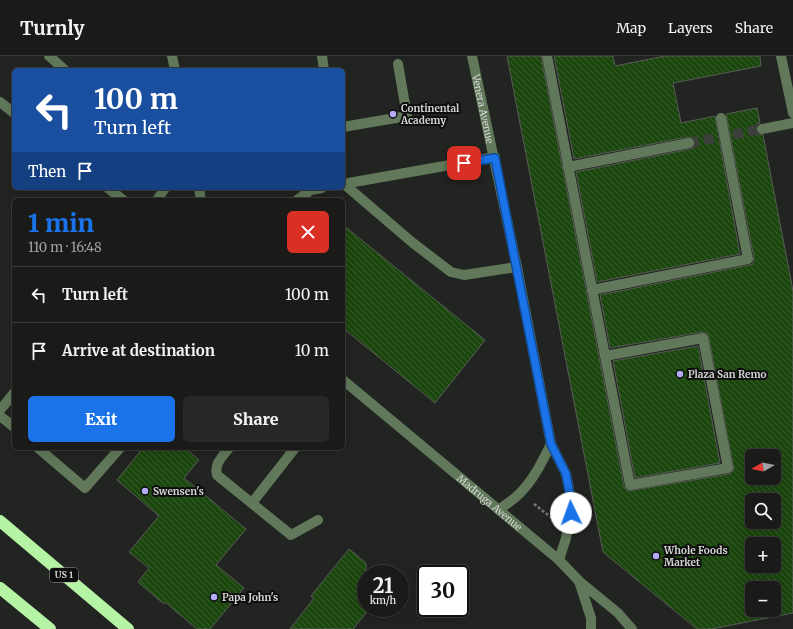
<!DOCTYPE html>
<html lang="en">
<head>
<meta charset="utf-8">
<style>
  :root { --surface:#1a1b19; --page:#272826; --text:#f1f3f6; --muted:#9fa1a2; --line:#383938; --accent:#1a73e8 }
  body { margin:0; font-family:Merriweather,serif; background:var(--page); color:var(--text); height:100vh; display:flex; flex-direction:column; font-size:15px; white-space:nowrap }
  * { box-sizing:border-box; margin:0 }
  p { font-size:13px; color:var(--muted) }
  .icon { flex:none; width:22px; height:22px; fill:none; stroke:currentColor; stroke-width:2; stroke-linecap:round; stroke-linejoin:round }
  .map { position:relative; flex:1; overflow:hidden }
  .sheet { position:absolute; left:12px; top:142px; width:333px; height:252px; display:flex; flex-direction:column; background:var(--surface); border-radius:6px; box-shadow:0 4px 16px #0002,0 0 0 1px var(--line) }
  .sheet>* { flex:none }
  .banner { position:absolute; left:12px; top:12px; width:333px; height:122px; border-radius:6px; box-shadow:0 4px 16px #0002,0 0 0 1px var(--line); background:#1a4fa0; color:#fff; overflow:hidden }
  .needle { width:26px; rotate:261deg }
  .tools { position:absolute; left:745px; top:393px; display:grid; gap:8px }
  .tools a { display:grid; place-items:center; width:36px; height:36px; border-radius:6px; background:var(--surface); box-shadow:0 4px 16px #0002,0 0 0 1px var(--line); font-size:20px }
  .speed { position:absolute; left:357px; top:509px; display:flex; gap:8px; font-size:20px; font-weight:700; text-align:center }
  .speed>* { display:grid; place-content:center; width:52px; height:52px; border-radius:50%; background:var(--surface); box-shadow:0 4px 16px #0002,0 0 0 1px var(--line); line-height:1 }
  .speed small { font-size:10px; font-weight:400 }
  .speed .limit { border:2px solid #111; border-radius:6px; background:#fff; color:#111 }
  .pin { position:absolute; display:grid; place-items:center; width:34px; height:34px; color:#fff; margin:-17px; border-radius:8px; box-shadow:0 2px 6px #0006 }
  .me { position:absolute; width:44px; margin:-22px; rotate:357deg; stroke-linejoin:round; filter:drop-shadow(0 0 3px #0008) }
  .turn { display:flex; align-items:center; gap:14px; height:84px; padding:0 16px; font-size:18px }
  .turn .icon { width:52px; height:52px; stroke-width:2.5 }
  .turn b { display:block; font-size:28px; line-height:34px }
  .then { display:flex; align-items:center; height:38px; padding:0 16px; background:#0003; gap:8px; font-size:15px }
  .round { display:grid; place-items:center; flex:none; width:42px; height:42px; border-radius:6px; background:var(--page) }
  .head { display:flex; align-items:center; justify-content:space-between; height:68px; padding:0 16px }
  h1 { font-size:24px; font-weight:800; line-height:30px; color:var(--accent) }
  .button { display:flex; gap:8px; margin-top:auto; padding:8px 16px }
  .button a { flex:1; height:46px; border-radius:6px; background:var(--accent); color:#fff; font-size:16px; font-weight:800; line-height:46px; text-align:center }
  .button a+a { background:var(--page); color:var(--text) }
  ul { padding:0; list-style:none }
  li { display:flex; align-items:center; gap:12px; height:56px; padding:0 16px; border-top:1px solid var(--line) }
  li div { flex:1 }
  li b { display:block; font-size:15px }
  li em { font-style:normal }
  header { display:flex; align-items:center; gap:24px; box-sizing:border-box; height:56px; padding:0 20px; background:var(--surface); border-bottom:1px solid var(--line) }
  header strong { font-size:19px }
  nav { display:flex; gap:22px; margin-inline-start:auto; font-size:14px }
  .map>svg:first-child { display:block }
  .building { fill:url(#building-back-hatch); stroke:#595c58; fill-rule:evenodd }
  .lines { fill:none; stroke-linecap:round; stroke-linejoin:round }
  .minor-tunnel { stroke:#3d3f3c; stroke-width:10; stroke-dasharray:10 5; stroke-linecap:butt }
  .path { stroke:#777976; stroke-width:2.5; stroke-dasharray:3 2; stroke-linecap:butt }
  .minor { stroke:#61795a; stroke-width:10 }
  .highway { stroke:#b6f4a5; stroke-width:12 }
  .route-casing { stroke:#114b97; stroke-width:10 }
  .route { stroke:#1a73e8; stroke-width:7 }
  .poi-dot { fill:#b5acf8; stroke:#0c0d0c; stroke-width:1.5 }
  .labels { text-anchor:middle; stroke-width:4; stroke-linejoin:round; paint-order:stroke }
  .shield { fill:#0c0d0c; stroke:#989a98; stroke-width:1 }
  .shield-label { font-size:9px; font-weight:bold; fill:#d4d6d4 }
  .poi-label { font-size:10px; font-weight:bold; fill:#d4d6d4; stroke:#0c0d0c; text-anchor:start }
  .street-label { font-size:10px; fill:#d4d6d4; stroke:#0c0d0c }
</style>
</head>
<body>
<header>
<strong>Turnly</strong>
<nav><a>Map</a><a>Layers</a><a>Share</a></nav>
</header>
<div class="map">
<svg width="793" height="573" viewBox="0 0 793 573">
  <defs>
    <pattern id="building-back-hatch" width="6" height="6" patternUnits="userSpaceOnUse"><rect width="6" height="6" fill="#1b460d"/><path d="M-1 5l2 2M0 0l6 6M5-1l2 2" fill="none" stroke="#3b602f"/></pattern>
  </defs>
  <rect width="100%" height="100%" fill="#222421"/>
  <!-- building -->
  <path class="building" d="M507 0H541L624 430 628 435 729 418 734 414 708 278 702 276 610 292 600 239 749 209 753 208 754 202 726 58 757 52 760 67 757 68 756 74 757 78 763 79 793 235V557L711 573H697L603 496ZM752 400H774V422H752ZM752 444H774V466H752ZM752 488H774V510H752ZM752 532H774V554H752Z
    M554 0H613L615 10 665 0H760L761 10 673 27 681 67 715 60 740 198 597 226 576 116 690 93 694 92 695 86 694 82 688 81 574 103Z
    M343 169 485 284 435 347 343 272Z
    M698 290 720 407 635 422 613 305Z
    M143 392H185L199 404 184 422 246 473 216 509 244 532 210 573H197L165 546 164 548 138 526 149 512 129 496 159 460 117 424Z
    M349 493 366 507V557L353 573H290L314 542 311 540Z"/>
  <g class="lines">
    <!-- minor-tunnel -->
    <path class="minor-tunnel" d="M689 87 762 73"/>
    <!-- path -->
    <path class="path" d="M534 448 552 462"/>
    <!-- minor -->
    <g class="minor">
      <path d="M49 0 65 14"/>
      <path d="M172 0 175 14"/>
      <path d="M322 0 324 14"/>
      <path id="s1" d="M472 0 517 211 551 388 566 418 569 433 571 445V457L566 482 559 504"/>
      <path d="M547 0 630 429 728 412 703 282 605 300"/>
      <path d="M781 0 793 57"/>
      <path d="M0 46 14 57"/>
      <path d="M343 71 407 60 398 8"/>
      <path d="M762 73 793 67"/>
      <path d="M568 111 689 87"/>
      <path d="M343 128 495 101"/>
      <path d="M344 128 413 187 451 216 464 219 517 211"/>
      <path d="M108 132 123 144"/>
      <path d="M199 132 201 144"/>
      <path d="M157 144 165 132"/>
      <path d="M297 144 311 134 322 132"/>
      <path d="M592 234 748 203 721 62"/>
      <path id="s2" d="M343 324 559 504 579 525 618 557 632 573"/>
      <path d="M0 354 14 337"/>
      <path d="M0 360 14 371"/>
      <path d="M38 392 85 432 120 392"/>
      <path d="M229 392C222 401 214 408 217 419L291 479 318 464"/>
      <path d="M252 447 295 392"/>
      <path d="M499 454C506 448 515 443 521 436 534 423 543 404 551 388"/>
      <path d="M579 525 591 562V573"/>
    </g>
    <!-- highway -->
    <path class="highway" d="M0 465 128 573
      M0 532 50 573"/>
  </g>
  <g class="lines">
    <defs>
      <path id="route" d="M464 107 495 102 551 388 566 418 571 445V457"/>
    </defs>
    <!-- route casing -->
    <use href="#route" class="route-casing"/>
    <!-- route -->
    <use href="#route" class="route"/>
  </g>
  <!-- markers -->
  <g class="poi-dot">
    <circle cx="393" cy="58" r="4"/>
    <circle cx="680" cy="318" r="4"/>
    <circle cx="145" cy="435" r="4"/>
    <circle cx="656" cy="500" r="4"/>
    <circle cx="214" cy="541" r="4"/>
  </g>
  <g class="labels">
    <!-- shield labels -->
    <rect class="shield" x="50" y="512" width="28" height="14" rx="3"/>
    <g class="shield-label">
      <text x="64" y="522">US 1</text>
    </g>
    <!-- poi labels -->
    <g class="poi-label">
      <text x="401" y="56">Continental<tspan x="401" dy="12">Academy</tspan></text>
      <text x="688" y="322">Plaza San Remo</text>
      <text x="153" y="439">Swensen's</text>
      <text x="664" y="498">Whole Foods<tspan x="664" dy="12">Market</tspan></text>
      <text x="222" y="545">Papa John's</text>
    </g>
    <!-- street labels -->
    <g class="street-label">
      <text dy="4" stroke="none"><textPath href="#s1" startOffset="54">Venera Avenue</textPath></text>
      <text dy="4" stroke="none"><textPath href="#s2" startOffset="191">Madruga Avenue</textPath></text>
    </g>
  </g>
</svg>
<div class="tools">
<a><svg class="needle" viewBox="-14 -14 28 28"><path d="M0-13l5 13h-10z" fill="#e53935"/><path d="M0 13l5-13h-10z" fill="#9fa1a2"/></svg></a>
<a><svg class="icon" aria-label="search" viewBox="0 0 24 24"><circle cx="10" cy="10" r="6"/><path d="M15 15l6 6"/></svg></a>
<a>+</a>
<a>−</a>
</div>
<div class="speed"><div>21<small>km/h</small></div><div class="limit">30</div></div>
<div class="pin" style="left:464px;top:107px;background:#d93025"><svg class="icon" aria-label="arrive" viewBox="0 0 24 24"><path d="M6 21V4h12l-3 4 3 4H6"/></svg></div>
<svg class="me" style="left:571px;top:457px" viewBox="-20 -20 40 40"><circle r="19" fill="#fff"/><path d="M0-13L10 11 0 6-10 11z" fill="#1a73e8"/></svg>
<div class="banner">
<div class="turn"><svg class="icon" aria-label="left" viewBox="0 0 24 24"><path d="M17 20v-9H6M10 6l-5 5 5 5"/></svg><div><b>100 m</b>Turn left</div></div>
<div class="then">Then<svg class="icon" aria-label="arrive" viewBox="0 0 24 24"><path d="M6 21V4h12l-3 4 3 4H6"/></svg></div>
</div>
<section class="sheet">
<div class="head"><div><h1>1 min</h1><p>110 m · 16:48</p></div><a class="round" style="background:#d93025;color:#fff"><svg class="icon" aria-label="close" viewBox="0 0 24 24"><path d="M6 6l12 12M18 6L6 18"/></svg></a></div>
<ul>
<li><svg class="icon" aria-label="left" viewBox="0 0 24 24"><path d="M17 20v-9H6M10 6l-5 5 5 5"/></svg><div><b>Turn left</b></div><em>100 m</em></li>
<li><svg class="icon" aria-label="arrive" viewBox="0 0 24 24"><path d="M6 21V4h12l-3 4 3 4H6"/></svg><div><b>Arrive at destination</b></div><em>10 m</em></li>
</ul>
<div class="button"><a>Exit</a><a>Share</a></div>
</section>
</div>
</body>
</html>
